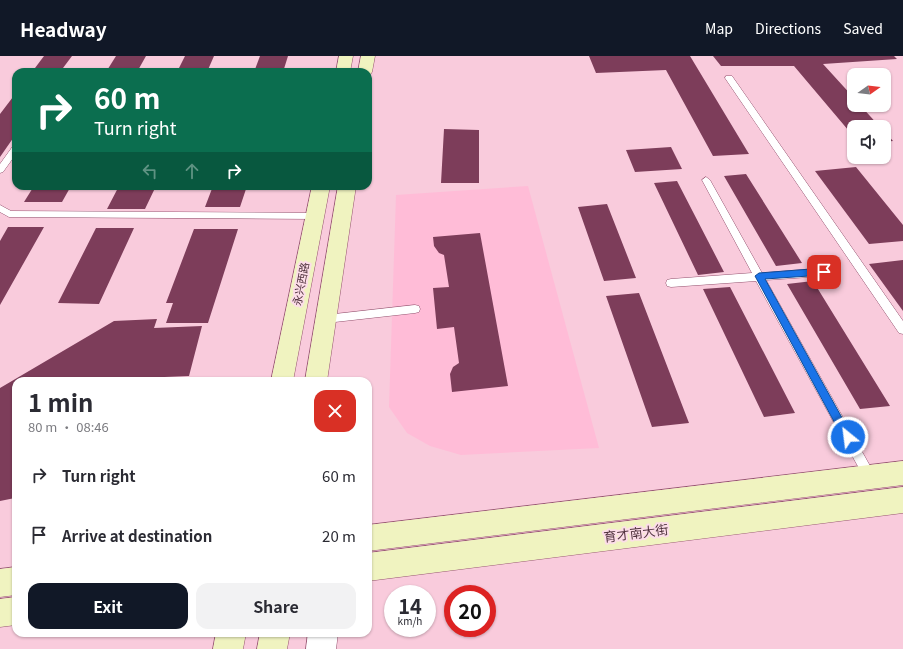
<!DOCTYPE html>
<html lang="en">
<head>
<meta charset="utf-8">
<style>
  :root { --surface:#fff; --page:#f2f2f3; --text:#2b2b33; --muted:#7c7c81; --accent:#111827 }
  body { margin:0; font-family:Georgia,"Noto Sans SC",serif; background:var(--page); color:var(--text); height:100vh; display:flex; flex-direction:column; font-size:15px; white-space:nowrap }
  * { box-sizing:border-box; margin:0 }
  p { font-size:13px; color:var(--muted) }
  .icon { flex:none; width:22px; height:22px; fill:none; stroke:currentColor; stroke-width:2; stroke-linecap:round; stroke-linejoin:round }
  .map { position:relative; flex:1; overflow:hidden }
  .drawer { position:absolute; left:12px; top:321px; width:360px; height:260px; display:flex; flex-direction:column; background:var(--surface); border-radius:12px; box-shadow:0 1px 3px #0004 }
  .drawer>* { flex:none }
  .top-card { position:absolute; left:12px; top:12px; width:360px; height:122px; border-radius:12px; box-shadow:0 1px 3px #0004; background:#0b6e4f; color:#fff; overflow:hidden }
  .needle { width:26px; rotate:76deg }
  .controls { position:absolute; left:847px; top:12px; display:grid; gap:8px }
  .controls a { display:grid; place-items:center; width:44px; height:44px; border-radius:8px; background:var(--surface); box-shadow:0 1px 3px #0004; font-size:20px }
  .speed { position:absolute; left:384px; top:529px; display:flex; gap:8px; font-size:20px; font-weight:700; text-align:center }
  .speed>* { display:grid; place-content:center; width:52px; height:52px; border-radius:50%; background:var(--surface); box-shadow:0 1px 3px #0004; line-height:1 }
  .speed small { font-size:10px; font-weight:400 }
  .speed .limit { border:6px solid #d22; background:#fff; color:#111 }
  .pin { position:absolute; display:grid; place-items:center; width:34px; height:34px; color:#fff; margin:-17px; border-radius:8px; box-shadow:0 2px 6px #0006 }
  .me { position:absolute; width:44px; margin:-22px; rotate:331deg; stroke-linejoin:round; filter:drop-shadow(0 0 3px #0008) }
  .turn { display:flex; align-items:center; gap:14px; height:84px; padding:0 16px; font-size:18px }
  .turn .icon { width:52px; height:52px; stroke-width:2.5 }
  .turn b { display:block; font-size:28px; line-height:34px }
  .lanes { display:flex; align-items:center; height:38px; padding:0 16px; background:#0003; justify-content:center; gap:20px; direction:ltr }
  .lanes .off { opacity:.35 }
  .round { display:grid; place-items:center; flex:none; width:42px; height:42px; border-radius:12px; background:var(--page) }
  .summary { display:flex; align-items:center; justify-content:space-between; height:68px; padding:0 16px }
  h1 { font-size:24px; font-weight:700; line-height:30px }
  .primary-button { display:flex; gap:8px; margin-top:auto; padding:8px 16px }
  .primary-button a { flex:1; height:46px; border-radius:12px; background:var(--accent); color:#fff; font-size:16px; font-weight:700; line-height:46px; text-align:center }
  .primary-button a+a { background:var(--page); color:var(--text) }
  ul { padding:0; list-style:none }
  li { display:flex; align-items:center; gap:12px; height:60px; padding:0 16px }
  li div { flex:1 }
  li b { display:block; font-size:15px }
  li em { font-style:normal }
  header { display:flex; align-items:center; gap:24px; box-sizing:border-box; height:56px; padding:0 20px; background:var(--accent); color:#fff }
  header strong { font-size:19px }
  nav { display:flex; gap:22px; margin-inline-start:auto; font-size:14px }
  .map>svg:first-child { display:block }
  .built { fill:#ffbcd7 }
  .building { fill:#7d3d5a }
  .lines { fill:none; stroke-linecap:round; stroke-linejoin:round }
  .lane-casing { stroke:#94526f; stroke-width:1 }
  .street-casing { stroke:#94526f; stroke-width:1 }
  .secondary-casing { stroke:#94526f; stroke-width:1 }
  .lane { fill:#fff; fill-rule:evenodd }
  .street { fill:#fff; fill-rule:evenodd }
  .secondary { fill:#f0f3c0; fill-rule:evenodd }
  .route { fill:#1a73e8; stroke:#114b97 }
  .labels { text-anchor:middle; stroke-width:4; stroke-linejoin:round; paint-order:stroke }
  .street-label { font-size:11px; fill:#51333f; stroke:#fcdde8 }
  .near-street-label { font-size:13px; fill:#51333f; stroke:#fcdde8 }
</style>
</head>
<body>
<header>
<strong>Headway</strong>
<nav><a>Map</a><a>Directions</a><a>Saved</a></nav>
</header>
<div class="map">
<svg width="903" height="593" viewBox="0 0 903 593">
  <rect width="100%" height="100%" fill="#f9cbdc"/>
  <!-- built -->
  <path class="built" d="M528 130 599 392 461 399 430 390 407 377 389 351 396 139Z"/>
  <!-- building -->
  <path class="building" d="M44 0H72L60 16H32Z
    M116 0H146L137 16H106Z
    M185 0H214L207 16H177Z
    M260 0H288L283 16H254Z
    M589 0H690L749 98 713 100 666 14 596 17Z
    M713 0H894L897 3 823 8 854 42V49H860L880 71H854V81L794 10H721Z
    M16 37V78L0 101V58Z
    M444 73 479 74V127H441Z
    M884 75 893 85 884 86Z
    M671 91 682 113 635 116 626 94Z
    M856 111 903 169V185L869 188 815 115Z
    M746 118 802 207 776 210 724 120Z
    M677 125 724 216 698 219 654 127Z
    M34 130H71L62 146H24Z
    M119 130H156L145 153H107Z
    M213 130H247L240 151H205Z
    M607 148 636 222 604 225 578 151Z
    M8 171H44L0 249V185Z
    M96 172H134L99 248 58 247Z
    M194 173H238L208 267H166L173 247H166Z
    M480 177 508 330 452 336 450 318 453 311 459 307 454 271 437 273 433 232 449 231 444 199 439 197 434 190 433 181Z
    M903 204V255L869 208Z
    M813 225 890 350 860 353 787 228Z
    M730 231 795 357 764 361 703 233Z
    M639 237 689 367 652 371 606 240Z
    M157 263 154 272 202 270 189 320 116 323 112 325H16V440L15 442 0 445V332L114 265Z"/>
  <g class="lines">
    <defs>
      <path id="lane" d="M726 20H732L903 265V278L899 277 725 22Z
        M16 89V98L3 116 0 117V108L13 90Z
        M706 121 710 124 762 217 824 212 828 213 829 216 828 219 824 220 766 224 874 417 876 421 874 425 870 427 866 425 756 225 671 231 667 230 666 227 667 224 671 223 752 217 702 124Z
        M0 149 11 155 315 157 320 160 315 163 9 161 0 156Z
        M415 249 419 250 420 253 419 256 415 257 326 267 322 266 321 263 322 260 326 259Z"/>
      <path id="street" d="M308 577H338L336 593H306Z"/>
      <path id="secondary" d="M339 0H353L350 16H336Z
        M361 0H375L372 16 370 19 368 20V16H358Z
        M312 130H330L293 325H271Z
        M338 130H356L327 325H305Z
        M903 405V429L368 495V469Z
        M903 431V457L368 525V497Z
        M16 511V539L0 541V513Z
        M16 541V569L0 571V543Z
        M216 577H246L243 593H213Z
        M260 577H290L287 593H257Z"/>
    </defs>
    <!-- lane casing -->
    <use href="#lane" class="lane-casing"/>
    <!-- street casing -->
    <use href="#street" class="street-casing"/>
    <!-- secondary casing -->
    <use href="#secondary" class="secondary-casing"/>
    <!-- lane -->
    <use href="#lane" class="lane"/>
    <!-- street -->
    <use href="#street" class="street"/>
    <!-- secondary -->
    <use href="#secondary" class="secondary"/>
  </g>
  <!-- route -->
  <path class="route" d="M824 212 828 216 824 219 765 223 851 378 853 381 851 384 848 386 844 384 755 220 759 217Z"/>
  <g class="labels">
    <!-- street labels -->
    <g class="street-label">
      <text transform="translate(301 228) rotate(-79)" y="4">永兴西路</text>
    </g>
    <!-- near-street labels -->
    <g class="near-street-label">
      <text transform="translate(636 477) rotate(-7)" y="5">育才南大街</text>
    </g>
  </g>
</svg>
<div class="controls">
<a><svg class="needle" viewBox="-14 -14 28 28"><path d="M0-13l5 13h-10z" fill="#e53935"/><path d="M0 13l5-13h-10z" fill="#7c7c81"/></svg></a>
<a><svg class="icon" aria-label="sound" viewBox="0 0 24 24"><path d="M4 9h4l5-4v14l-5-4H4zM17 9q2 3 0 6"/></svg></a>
</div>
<div class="speed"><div>14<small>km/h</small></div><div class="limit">20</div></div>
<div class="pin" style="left:824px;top:216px;background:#d93025"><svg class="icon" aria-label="arrive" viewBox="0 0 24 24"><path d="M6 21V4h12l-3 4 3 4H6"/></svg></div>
<svg class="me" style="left:848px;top:381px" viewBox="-20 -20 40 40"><circle r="17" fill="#1a73e8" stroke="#fff" stroke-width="3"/><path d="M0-11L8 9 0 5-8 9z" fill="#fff"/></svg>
<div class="top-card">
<div class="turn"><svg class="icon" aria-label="right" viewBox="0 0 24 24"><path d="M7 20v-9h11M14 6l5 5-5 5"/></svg><div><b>60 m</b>Turn right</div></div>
<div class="lanes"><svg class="icon off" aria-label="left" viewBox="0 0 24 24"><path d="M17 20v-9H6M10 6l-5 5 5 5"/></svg><svg class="icon off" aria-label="ahead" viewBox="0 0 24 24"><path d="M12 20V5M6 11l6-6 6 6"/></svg><svg class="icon" aria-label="right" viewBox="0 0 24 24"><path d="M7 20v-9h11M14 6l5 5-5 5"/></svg></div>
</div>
<section class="drawer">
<div class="summary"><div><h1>1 min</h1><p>80 m · 08:46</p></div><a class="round" style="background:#d93025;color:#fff"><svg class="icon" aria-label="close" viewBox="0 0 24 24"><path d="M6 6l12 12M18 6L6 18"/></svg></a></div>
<ul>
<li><svg class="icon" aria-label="right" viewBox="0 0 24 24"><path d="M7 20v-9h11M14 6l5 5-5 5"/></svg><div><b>Turn right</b></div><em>60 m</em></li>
<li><svg class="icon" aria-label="arrive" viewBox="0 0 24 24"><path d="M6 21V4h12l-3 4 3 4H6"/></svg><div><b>Arrive at destination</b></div><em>20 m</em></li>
</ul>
<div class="primary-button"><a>Exit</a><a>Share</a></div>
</section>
</div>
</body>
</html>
